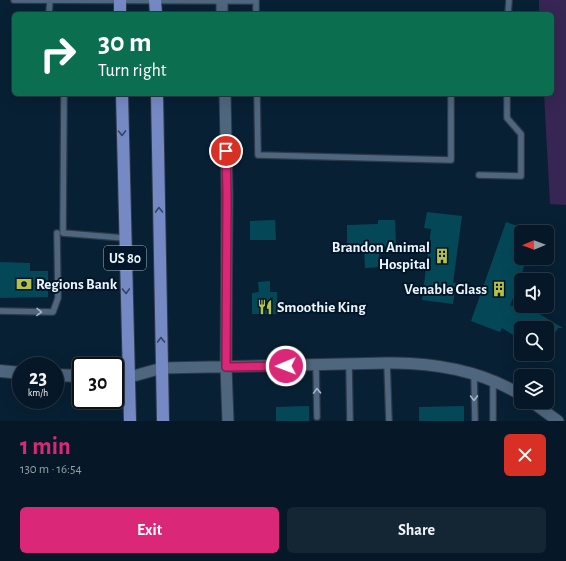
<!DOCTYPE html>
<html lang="en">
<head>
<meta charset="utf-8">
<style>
  :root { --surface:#061827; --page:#142533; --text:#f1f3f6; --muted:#98a0a7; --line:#273744; --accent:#db2777 }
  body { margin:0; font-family:"Alegreya Sans",sans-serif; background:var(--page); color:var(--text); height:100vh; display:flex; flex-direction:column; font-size:15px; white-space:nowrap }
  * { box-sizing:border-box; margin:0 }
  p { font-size:13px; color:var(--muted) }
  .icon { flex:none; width:22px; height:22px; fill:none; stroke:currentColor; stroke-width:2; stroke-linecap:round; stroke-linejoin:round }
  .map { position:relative; height:421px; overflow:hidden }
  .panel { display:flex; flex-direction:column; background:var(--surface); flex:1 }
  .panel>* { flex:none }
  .guide { position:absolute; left:12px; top:12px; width:542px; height:84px; border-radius:6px; box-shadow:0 4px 16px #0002,0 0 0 1px var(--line); background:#0b6e4f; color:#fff; overflow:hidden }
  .needle { width:26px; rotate:269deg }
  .tools { position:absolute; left:514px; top:225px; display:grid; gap:8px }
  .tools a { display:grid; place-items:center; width:40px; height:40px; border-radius:6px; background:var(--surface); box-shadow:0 4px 16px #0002,0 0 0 1px var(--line); font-size:20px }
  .speed { position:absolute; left:12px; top:357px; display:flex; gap:8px; font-size:20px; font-weight:700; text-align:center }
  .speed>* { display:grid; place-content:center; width:52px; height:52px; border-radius:50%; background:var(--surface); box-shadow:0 4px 16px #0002,0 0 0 1px var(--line); line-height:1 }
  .speed small { font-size:10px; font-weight:400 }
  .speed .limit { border:2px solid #111; border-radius:6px; background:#fff; color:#111 }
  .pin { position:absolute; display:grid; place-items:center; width:34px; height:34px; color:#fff; margin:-17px; border:2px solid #fff; border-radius:50%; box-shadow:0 1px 4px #0007 }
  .me { position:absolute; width:44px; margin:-22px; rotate:269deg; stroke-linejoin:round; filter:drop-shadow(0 0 3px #0008) }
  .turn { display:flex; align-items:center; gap:14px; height:84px; padding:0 20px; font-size:18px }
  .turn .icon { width:52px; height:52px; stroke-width:2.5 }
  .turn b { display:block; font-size:28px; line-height:34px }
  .round { display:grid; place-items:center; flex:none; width:42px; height:42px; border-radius:6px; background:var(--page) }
  .headline { display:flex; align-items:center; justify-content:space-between; height:68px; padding:0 20px }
  h1 { font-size:24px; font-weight:600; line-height:30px; color:var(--accent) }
  .primary-button { display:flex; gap:8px; margin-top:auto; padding:8px 20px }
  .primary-button a { flex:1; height:46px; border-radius:6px; background:var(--accent); color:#fff; font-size:16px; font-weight:600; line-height:46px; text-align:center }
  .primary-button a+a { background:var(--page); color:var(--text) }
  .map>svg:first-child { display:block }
  .green { fill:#372554 }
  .building { fill:#044858 }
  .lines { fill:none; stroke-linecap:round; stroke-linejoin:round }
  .lane-casing { stroke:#2f3848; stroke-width:8 }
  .street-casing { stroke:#2f3848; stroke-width:13 }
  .secondary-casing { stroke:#2f3848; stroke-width:14 }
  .primary-casing { stroke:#2f3848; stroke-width:14 }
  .lane { stroke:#4e677e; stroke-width:5.5 }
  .street { stroke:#4e677e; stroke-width:11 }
  .secondary { stroke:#4e677e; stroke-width:12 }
  .primary { stroke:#758ac5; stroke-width:12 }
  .oneway { stroke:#2f4567 }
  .oneway2 { stroke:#a5b5c4 }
  .route-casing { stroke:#8e194d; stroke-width:10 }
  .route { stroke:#db2777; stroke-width:7 }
  .labels { text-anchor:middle; stroke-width:4; stroke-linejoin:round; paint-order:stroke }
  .shield { fill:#011729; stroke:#a6b2bd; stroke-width:1 }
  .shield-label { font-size:14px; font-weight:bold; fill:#ecf4fd }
  .poi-label { font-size:15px; font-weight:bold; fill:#ecf4fd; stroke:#011729; text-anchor:end }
</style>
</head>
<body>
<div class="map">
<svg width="566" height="421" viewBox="0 0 566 421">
  <rect width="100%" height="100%" fill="#082034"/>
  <!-- green -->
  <path class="green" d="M539 0H566V205L550 204 544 94H552V14H539Z"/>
  <!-- building -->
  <path class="building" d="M427 212 462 216 453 283H456L453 304 422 300 431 229 424 228Z
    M275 220 276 240H250V221Z
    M378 220H395L396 246 379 247V267L365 268 364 247H347V225L378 224Z
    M506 222 521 227V258H527L510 306H526L563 328H558L547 346V328H521V340L502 328 500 332 471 321Z
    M0 262 30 263V271H48V297L0 298Z
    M270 281V292H277V314H252V293L259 292 258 282Z
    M309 406V421H276V407Z
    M464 406V421H419V407Z"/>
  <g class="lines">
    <defs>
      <path id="lane" d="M14 0 256 1V14
        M49 14 50 0
        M508 14 509 1
        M64 94 63 233 124 238
        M257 94 258 155 451 160V94
        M479 175 521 176V134L507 118V94
        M0 311 53 312 58 298 57 233
        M387 363 389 421
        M349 364 350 421
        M316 365 317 417
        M474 374 475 421
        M493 381V421"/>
      <path id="street" d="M222 0V14
        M225 94 227 194 226 367 228 421
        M130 377 162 368 387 363C433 362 482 371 521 395
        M532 402 558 421"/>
      <path id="secondary" d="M0 371 21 373
        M55 375 81 376
        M115 377H130"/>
      <path id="primary" d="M120 0V14
        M155 0 156 14
        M122 94 130 421
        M157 94 163 421"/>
    </defs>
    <!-- lane casing -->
    <use href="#lane" class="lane-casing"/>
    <!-- street casing -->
    <use href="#street" class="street-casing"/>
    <!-- secondary casing -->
    <use href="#secondary" class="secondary-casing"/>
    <!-- primary casing -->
    <use href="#primary" class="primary-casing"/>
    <!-- lane -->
    <use href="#lane" class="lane"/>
    <!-- street -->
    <use href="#street" class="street"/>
    <!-- secondary -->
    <use href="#secondary" class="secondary"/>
    <!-- primary -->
    <use href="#primary" class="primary"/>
  </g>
  <!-- one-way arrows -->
  <defs><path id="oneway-chevron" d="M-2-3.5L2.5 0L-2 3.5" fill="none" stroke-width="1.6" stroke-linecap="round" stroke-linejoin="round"/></defs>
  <g class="oneway">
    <use href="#oneway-chevron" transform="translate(122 133) rotate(89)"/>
    <use href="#oneway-chevron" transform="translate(159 210) rotate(-91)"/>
    <use href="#oneway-chevron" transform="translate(126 291) rotate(88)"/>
    <use href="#oneway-chevron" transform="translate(161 340) rotate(-91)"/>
  </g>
  <g class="oneway2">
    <use href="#oneway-chevron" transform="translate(39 312) rotate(1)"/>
    <use href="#oneway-chevron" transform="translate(317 391) rotate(-92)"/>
    <use href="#oneway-chevron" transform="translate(474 398) rotate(89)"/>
  </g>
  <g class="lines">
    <defs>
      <path id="route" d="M226 151 227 194 226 367 286 366"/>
    </defs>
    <!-- route casing -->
    <use href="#route" class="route-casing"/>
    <!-- route -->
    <use href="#route" class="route"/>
  </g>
  <!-- icons -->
  <defs>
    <symbol id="building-bare" viewBox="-9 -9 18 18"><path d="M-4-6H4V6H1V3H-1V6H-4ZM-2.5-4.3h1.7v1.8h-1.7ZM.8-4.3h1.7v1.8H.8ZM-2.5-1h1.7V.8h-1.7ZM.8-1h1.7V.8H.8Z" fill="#b9c046" stroke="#011729" stroke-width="2.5" paint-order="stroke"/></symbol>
    <symbol id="bank-bare" viewBox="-9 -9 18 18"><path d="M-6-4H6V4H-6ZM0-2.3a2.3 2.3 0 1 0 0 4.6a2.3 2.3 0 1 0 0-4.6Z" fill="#b9c046" stroke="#011729" stroke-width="2.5" paint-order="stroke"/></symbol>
    <symbol id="restaurant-bare" viewBox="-9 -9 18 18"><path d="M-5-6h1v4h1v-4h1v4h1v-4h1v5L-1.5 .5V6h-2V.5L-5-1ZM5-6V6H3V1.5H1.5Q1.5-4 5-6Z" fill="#b9c046" stroke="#011729" stroke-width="2.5" paint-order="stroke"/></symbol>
  </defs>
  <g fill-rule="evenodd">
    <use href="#building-bare" x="431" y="245" width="22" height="22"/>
    <use href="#bank-bare" x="13" y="273" width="22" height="22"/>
    <use href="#building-bare" x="488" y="278" width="22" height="22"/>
    <use href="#restaurant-bare" x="254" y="296" width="22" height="22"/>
  </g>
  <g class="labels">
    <!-- shield labels -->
    <rect class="shield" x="104" y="246" width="42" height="24" rx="3"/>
    <g class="shield-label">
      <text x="125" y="263">US 80</text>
    </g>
    <!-- poi labels -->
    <g class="poi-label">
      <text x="430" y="252">Brandon Animal<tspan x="430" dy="17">Hospital</tspan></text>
      <text x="36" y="289" text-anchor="start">Regions Bank</text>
      <text x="487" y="294">Venable Glass</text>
      <text x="277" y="312" text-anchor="start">Smoothie King</text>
    </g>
  </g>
</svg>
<div class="tools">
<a><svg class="needle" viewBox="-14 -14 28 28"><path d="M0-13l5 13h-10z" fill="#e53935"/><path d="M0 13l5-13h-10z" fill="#98a0a7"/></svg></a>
<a><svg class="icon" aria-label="sound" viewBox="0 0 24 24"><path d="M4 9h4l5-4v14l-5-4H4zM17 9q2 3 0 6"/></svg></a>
<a><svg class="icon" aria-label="search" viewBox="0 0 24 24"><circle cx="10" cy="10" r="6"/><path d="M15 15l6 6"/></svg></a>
<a><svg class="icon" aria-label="layers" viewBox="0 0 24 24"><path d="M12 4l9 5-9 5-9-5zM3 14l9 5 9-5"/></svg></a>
</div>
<div class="speed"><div>23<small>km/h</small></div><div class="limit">30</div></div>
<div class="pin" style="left:226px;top:151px;background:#d93025"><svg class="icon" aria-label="arrive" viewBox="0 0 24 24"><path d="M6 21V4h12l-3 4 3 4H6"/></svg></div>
<svg class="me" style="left:286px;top:366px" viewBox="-20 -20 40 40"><circle r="17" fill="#db2777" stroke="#fff" stroke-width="3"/><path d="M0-11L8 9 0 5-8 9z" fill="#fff"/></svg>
<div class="guide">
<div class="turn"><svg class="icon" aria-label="right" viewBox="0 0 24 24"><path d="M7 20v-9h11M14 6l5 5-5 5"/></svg><div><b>30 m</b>Turn right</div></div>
</div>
</div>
<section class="panel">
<div class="headline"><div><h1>1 min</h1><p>130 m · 16:54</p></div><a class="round" style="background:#d93025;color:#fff"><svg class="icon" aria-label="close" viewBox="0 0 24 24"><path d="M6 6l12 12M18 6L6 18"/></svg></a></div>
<div class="primary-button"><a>Exit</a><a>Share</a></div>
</section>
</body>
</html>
